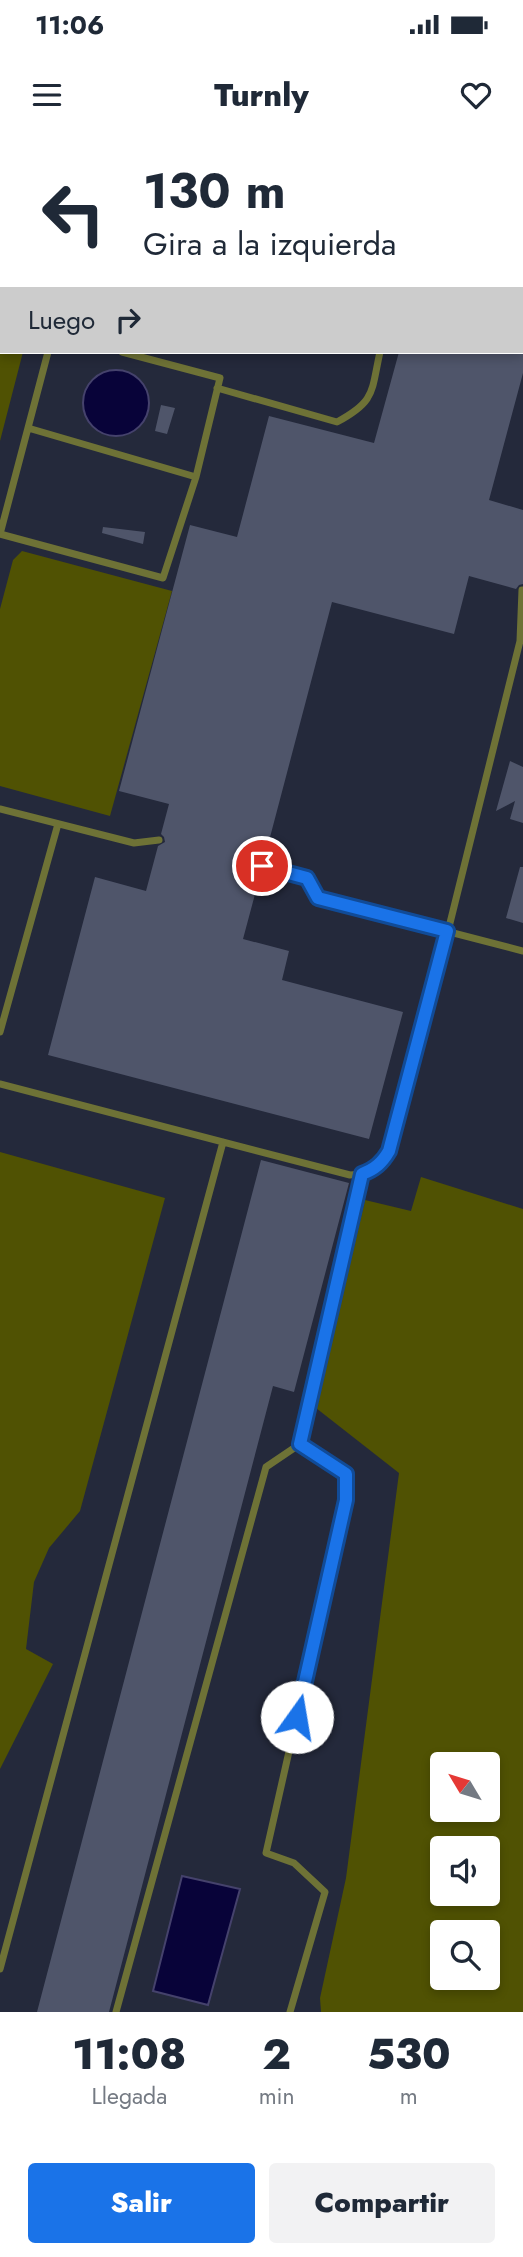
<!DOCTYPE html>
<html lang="es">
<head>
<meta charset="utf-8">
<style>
  :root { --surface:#fff; --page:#f2f2f3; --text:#1f2937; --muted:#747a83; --accent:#1a73e8 }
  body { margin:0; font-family:Jost,sans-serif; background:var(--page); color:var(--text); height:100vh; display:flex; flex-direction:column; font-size:26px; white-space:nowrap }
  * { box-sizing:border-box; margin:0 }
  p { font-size:23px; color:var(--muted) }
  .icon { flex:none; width:38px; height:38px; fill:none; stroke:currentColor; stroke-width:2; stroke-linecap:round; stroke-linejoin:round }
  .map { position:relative; height:1872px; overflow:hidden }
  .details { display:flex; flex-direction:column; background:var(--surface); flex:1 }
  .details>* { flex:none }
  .banner { position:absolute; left:0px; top:0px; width:523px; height:214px; box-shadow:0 4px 10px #0003; background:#fff; color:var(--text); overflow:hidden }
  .needle { width:46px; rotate:308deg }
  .controls { position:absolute; left:430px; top:1612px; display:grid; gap:14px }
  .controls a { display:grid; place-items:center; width:70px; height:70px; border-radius:7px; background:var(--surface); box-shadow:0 4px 10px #0003; font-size:35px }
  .pin { position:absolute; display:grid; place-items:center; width:60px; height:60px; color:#fff; margin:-30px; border:4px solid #fff; border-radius:50%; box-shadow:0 2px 7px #0007 }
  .me { position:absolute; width:77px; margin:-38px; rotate:13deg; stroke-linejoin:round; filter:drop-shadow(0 0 5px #0008) }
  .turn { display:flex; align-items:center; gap:24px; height:147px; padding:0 28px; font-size:32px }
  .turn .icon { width:91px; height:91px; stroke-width:2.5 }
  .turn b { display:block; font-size:49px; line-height:60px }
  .then { display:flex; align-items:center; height:66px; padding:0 28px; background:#0003; gap:14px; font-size:26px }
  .eta { display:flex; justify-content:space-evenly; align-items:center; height:119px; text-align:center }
  .eta b { font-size:42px; font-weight:800; line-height:49px }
  .button { display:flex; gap:14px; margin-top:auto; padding:14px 28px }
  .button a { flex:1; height:80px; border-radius:7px; background:var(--accent); color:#fff; font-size:28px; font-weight:800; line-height:80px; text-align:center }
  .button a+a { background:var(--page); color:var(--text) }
  .status { display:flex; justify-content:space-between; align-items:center; height:49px; padding:0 35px; background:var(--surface); direction:ltr }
  .status svg { height:19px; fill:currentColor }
  header { display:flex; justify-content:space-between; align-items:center; height:91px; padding:0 28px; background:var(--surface); font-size:32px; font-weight:800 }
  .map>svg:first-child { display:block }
  .green { fill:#505203; fill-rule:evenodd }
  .water { fill:#080339; stroke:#45426c; stroke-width:2 }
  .building { fill:#4f556a }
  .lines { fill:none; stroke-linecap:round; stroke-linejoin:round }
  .lane { stroke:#6e7236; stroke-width:7 }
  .route-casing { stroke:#114b97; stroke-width:18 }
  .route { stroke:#1a73e8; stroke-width:12 }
</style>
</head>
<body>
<div class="status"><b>11:06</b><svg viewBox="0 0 49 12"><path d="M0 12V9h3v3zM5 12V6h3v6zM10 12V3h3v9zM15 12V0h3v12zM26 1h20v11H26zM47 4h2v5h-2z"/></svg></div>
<header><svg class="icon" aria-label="menu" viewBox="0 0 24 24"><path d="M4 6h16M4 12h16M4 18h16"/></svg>Turnly<svg class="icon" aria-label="heart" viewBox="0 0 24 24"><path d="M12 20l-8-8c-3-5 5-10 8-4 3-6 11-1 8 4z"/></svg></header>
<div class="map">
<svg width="523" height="1872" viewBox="0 0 523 1872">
  <rect width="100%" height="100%" fill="#24293b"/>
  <!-- green -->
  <path class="green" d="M0 110 2 112V212H23L0 301Z
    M22 411 172 451 110 676 0 646V469L13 420Z
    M0 1012 165 1058 80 1371 49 1408 34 1442 26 1509 53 1524 0 1629Z
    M421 1037 523 1069V1872H321L320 1858 346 1738 399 1333 316 1268 365 1060 411 1071ZM443 1624H488V1670H443ZM488 1708V1754H443V1708ZM488 1792V1838H443V1792Z"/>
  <!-- water -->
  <path class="water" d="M83 263a33 33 0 1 1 66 0a33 33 0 1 1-66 0Z
    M182 1736 240 1749 208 1865 153 1851Z"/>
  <!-- building -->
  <path class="building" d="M399 212H523V233L489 360 523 370V444L519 445 516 449 469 436 454 494 332 462 264 720 258 721 256 725 261 732 243 799 289 811 282 840 403 872 369 999 48 915 95 737 146 751 158 706 165 702 164 697 161 694 169 664 119 651 190 385 237 397 269 276 374 303Z
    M161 265 175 268 167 294 155 291Z
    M103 387 145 392 143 404 102 393Z
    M510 621 523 627V683L510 679 515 661 496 671Z
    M520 727H523V783L506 778Z
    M261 1020 349 1043 294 1252 273 1246 109 1872H37Z"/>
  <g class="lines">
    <!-- lane -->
    <path class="lane" d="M83 0 89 2
      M522 114 523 115
      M122 212 220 238 196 337
      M217 248 337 282C376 261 371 252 380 212
      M0 394 163 438 196 337 28 288
      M0 394 48 212
      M0 669 134 703 159 700
      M262 726 307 738 318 758 523 811
      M0 892 58 684
      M0 944 350 1035C369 1034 379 1027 389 1011L448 791 520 501 522 450
      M300 1304 362 1034
      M0 1829 223 1002
      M116 1872 266 1327 300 1304 346 1334V1360L266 1713 294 1723 325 1752 290 1872"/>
  </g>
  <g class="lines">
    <defs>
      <path id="route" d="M262 726 307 738 318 758 447 791 389 1011C382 1023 375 1029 362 1034L300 1304 346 1334V1360L297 1577"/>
    </defs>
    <!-- route casing -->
    <use href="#route" class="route-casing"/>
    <!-- route -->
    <use href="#route" class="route"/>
  </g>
</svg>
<div class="controls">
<a><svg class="needle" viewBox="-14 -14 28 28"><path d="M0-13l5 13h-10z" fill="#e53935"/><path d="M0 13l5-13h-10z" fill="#747a83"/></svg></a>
<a><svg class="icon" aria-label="sound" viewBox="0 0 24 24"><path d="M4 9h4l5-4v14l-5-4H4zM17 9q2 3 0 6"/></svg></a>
<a><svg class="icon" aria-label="search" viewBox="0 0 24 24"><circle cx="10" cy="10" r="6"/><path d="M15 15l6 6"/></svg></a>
</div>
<div class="pin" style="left:262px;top:726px;background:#d93025"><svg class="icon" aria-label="arrive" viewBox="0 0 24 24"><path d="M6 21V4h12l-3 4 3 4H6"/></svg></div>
<svg class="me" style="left:297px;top:1577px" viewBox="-20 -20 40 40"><circle r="19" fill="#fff"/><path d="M0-13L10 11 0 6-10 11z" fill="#1a73e8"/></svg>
<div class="banner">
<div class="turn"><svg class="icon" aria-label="left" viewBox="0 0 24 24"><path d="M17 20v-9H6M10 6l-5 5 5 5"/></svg><div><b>130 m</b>Gira a la izquierda</div></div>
<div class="then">Luego<svg class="icon" aria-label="right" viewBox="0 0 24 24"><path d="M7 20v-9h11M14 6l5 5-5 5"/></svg></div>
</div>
</div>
<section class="details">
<div class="eta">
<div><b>11:08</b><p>Llegada</p></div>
<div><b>2</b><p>min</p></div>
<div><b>530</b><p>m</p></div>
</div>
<div class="button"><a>Salir</a><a>Compartir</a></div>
</section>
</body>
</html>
